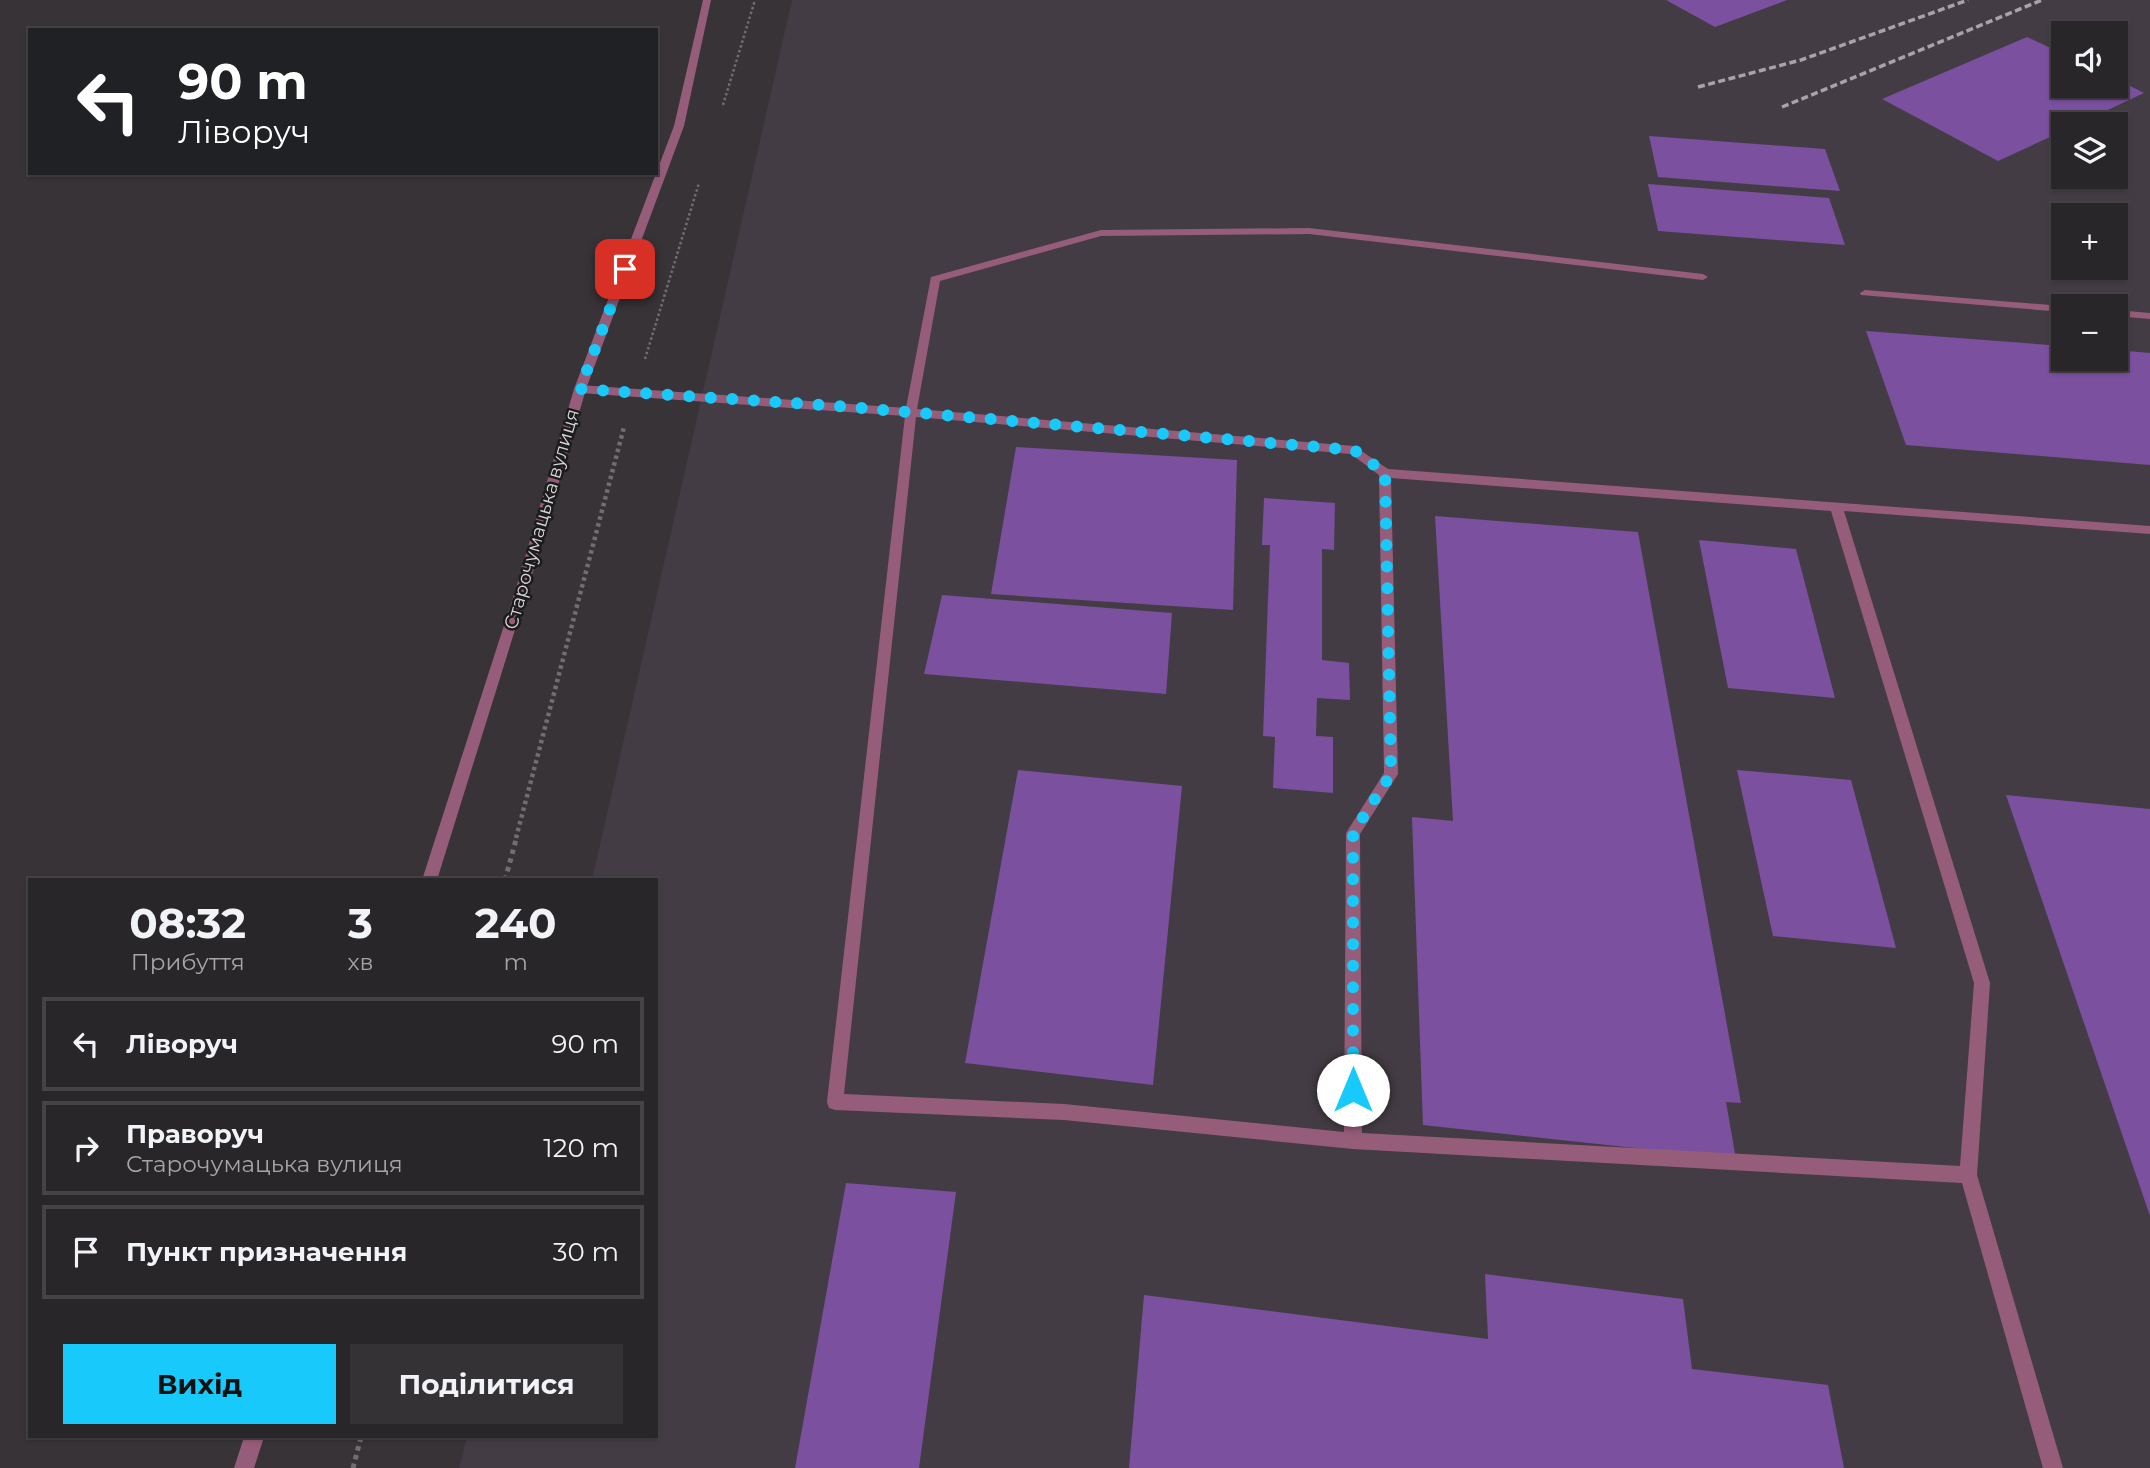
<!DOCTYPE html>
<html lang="uk">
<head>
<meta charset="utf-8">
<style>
  :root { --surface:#292629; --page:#353235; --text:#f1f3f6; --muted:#a5a5a8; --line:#454346; --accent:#18cafc }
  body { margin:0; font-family:Montserrat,sans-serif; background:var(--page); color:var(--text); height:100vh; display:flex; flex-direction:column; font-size:26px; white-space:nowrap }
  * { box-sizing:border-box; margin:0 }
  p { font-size:23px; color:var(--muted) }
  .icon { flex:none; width:38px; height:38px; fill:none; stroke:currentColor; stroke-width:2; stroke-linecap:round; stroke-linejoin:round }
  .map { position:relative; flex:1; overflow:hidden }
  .panel { position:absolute; left:28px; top:878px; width:630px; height:560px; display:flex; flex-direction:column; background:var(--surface); border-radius:0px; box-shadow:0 2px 5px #0004,0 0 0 2px var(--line) }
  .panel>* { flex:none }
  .top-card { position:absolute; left:28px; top:28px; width:630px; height:147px; border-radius:0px; box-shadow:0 2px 5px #0004,0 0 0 2px var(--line); background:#202124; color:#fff; overflow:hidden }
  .buttons { position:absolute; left:2051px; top:21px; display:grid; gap:14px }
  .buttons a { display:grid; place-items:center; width:77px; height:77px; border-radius:0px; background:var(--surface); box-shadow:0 2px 5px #0004,0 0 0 2px var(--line); font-size:35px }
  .pin { position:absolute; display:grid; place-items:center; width:60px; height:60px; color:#fff; margin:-30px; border-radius:14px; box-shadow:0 4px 10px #0006 }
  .me { position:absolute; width:77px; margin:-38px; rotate:0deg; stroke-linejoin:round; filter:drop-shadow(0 0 5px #0008) }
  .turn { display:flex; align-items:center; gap:24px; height:147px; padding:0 35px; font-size:32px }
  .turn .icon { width:91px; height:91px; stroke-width:2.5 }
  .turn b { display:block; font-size:49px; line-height:60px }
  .eta { display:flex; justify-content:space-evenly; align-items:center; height:119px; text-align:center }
  .eta b { font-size:42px; font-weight:700; line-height:49px }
  .cta { display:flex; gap:14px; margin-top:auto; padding:14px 35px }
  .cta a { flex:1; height:80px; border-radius:0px; background:var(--accent); color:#111; font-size:28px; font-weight:700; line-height:80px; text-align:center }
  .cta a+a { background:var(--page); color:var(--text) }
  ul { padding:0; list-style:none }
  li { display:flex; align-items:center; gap:21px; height:94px; margin:0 14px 10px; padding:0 21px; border:4px solid var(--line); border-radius:0px }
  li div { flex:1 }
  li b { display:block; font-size:26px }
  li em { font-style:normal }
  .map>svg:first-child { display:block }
  .built { fill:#443c44; fill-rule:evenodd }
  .building { fill:#7a509f }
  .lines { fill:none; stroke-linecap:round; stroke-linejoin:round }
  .path-far2 { stroke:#716e71; stroke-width:2.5; stroke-dasharray:2.5 2.5; stroke-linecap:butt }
  .path-far1 { stroke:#716e71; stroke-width:4.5; stroke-dasharray:3.5 3.5; stroke-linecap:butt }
  .path { stroke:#716e71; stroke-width:5; stroke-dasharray:4.5 4.5; stroke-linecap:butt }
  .lane { fill:#965d7a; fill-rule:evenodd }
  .street { fill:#965d7a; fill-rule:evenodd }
  .rail { stroke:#a6a4a6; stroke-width:3.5; stroke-dasharray:7 3.5; stroke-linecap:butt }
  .route { stroke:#18cafc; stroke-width:12; stroke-dasharray:0 21.6 }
  .labels { text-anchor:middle; stroke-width:5; stroke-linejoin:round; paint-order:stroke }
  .street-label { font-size:19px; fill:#d6d4d6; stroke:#1d1c1d }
</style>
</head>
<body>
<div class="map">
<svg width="2150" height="1468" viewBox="0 0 2150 1468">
  <rect width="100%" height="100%" fill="#373337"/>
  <!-- built -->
  <path class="built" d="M792 0H2150V1468H459L467 1437H656V880H592ZM2063 33H2116V86H2063ZM2063 124H2116V177H2063ZM2063 215H2116V268H2063ZM2063 306H2116V359H2063Z"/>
  <!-- building -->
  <path class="building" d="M1666 0H1787L1715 27Z
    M2027 37 2063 54V86H2116V79L2144 93 2078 124H2063V131L1998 161 1882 99Z
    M1649 136 1825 149 1840 191 1658 177Z
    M1648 184 1829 198 1845 245 1658 231Z
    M1866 331 2063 346V359H2116V350L2150 353V465L1906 445Z
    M1016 447 1237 460 1233 610 991 594Z
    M1264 498 1335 503 1334 550 1322 549V660L1349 663 1350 700 1317 698 1316 736 1333 737V793L1273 788 1275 737 1263 736 1270 545H1262Z
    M1435 516 1638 532 1741 1103 1726 1102 1736 1159 1423 1125 1412 817 1453 821Z
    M1699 540 1796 549 1835 698 1728 688Z
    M942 595 1172 613 1166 694 924 674Z
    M1018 770 1182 786 1153 1085 965 1063Z
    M1737 770 1851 780 1896 948 1773 936Z
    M2006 795 2150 809V1216Z
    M846 1183 956 1192 919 1468H795Z
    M1485 1274 1683 1299 1692 1369 1828 1385 1844 1468H1129L1144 1295 1488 1339Z"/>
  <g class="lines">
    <!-- path-far2 -->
    <path class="path-far2" d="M723 105 755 0
      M645 359 699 183"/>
    <!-- path-far1 -->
    <path class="path-far1" d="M516 838 624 427"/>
    <!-- path -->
    <path class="path" d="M505 880 517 836
      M353 1468 361 1437"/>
    <!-- lane -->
    <path class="lane" d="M1309 228 1703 274 1708 277 1703 280 1309 234 1101 236 940 281 917 409 1354 446 1388 469 2150 526V534L1844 511 1990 983 1977 1175 2063 1468H2043L1962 1183 1353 1149 1064 1120 835 1110 829 1108 827 1102 905 416 580 393 574 389 580 385 906 408 931 277 1101 230ZM916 417 1351 454 1379 475 1384 773 1346 833 1344 1132 1064 1104 844 1094ZM1391 478 1831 511 1974 983 1960 1166 1362 1133 1360 834 1398 774Z
      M1865 290 2063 306H2065H2063V312L1861 295 1860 293Z
      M2116 310 2150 313V319L2116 316Z"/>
    <!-- street -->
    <path class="street" d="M703 0H711L684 126 586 389 529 585 437 880H422L517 585 574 389 674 126Z
      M244 1437H264L254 1468H234Z"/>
    <!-- rail -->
    <path class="rail" d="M1698 87 1801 60 1968 0
      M1782 107 2042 0"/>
  </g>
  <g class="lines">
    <!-- route -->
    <path class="route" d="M625 269 580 389 837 406 1354 450 1385 473 1391 774 1353 833V1090"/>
  </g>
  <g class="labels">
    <!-- street labels -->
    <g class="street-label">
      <text transform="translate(541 519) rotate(-74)" y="7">Старочумацька вулиця</text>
    </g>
  </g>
</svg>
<div class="buttons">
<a><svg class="icon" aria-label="sound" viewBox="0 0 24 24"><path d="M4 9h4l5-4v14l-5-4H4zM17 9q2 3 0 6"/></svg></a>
<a><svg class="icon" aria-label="layers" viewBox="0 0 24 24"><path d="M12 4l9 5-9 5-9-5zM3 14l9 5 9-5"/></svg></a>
<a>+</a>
<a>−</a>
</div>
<div class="pin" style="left:625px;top:269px;background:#d93025"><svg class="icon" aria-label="arrive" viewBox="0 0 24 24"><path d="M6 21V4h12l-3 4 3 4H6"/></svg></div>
<svg class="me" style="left:1353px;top:1090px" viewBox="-20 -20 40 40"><circle r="19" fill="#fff"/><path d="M0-13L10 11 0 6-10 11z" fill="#18cafc"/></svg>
<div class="top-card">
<div class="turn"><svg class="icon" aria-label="left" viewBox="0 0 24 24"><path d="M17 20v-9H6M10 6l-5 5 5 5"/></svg><div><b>90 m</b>Ліворуч</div></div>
</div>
<section class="panel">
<div class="eta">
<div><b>08:32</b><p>Прибуття</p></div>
<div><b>3</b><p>хв</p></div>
<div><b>240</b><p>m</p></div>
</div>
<ul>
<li><svg class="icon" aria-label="left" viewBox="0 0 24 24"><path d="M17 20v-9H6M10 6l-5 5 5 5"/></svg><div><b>Ліворуч</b></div><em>90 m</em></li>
<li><svg class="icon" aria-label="right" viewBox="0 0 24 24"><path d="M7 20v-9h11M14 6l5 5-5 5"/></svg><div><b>Праворуч</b><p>Старочумацька вулиця</p></div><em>120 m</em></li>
<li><svg class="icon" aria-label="arrive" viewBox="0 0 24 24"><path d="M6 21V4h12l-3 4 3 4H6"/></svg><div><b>Пункт призначення</b></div><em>30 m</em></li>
</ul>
<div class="cta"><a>Вихід</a><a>Поділитися</a></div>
</section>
</div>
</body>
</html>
